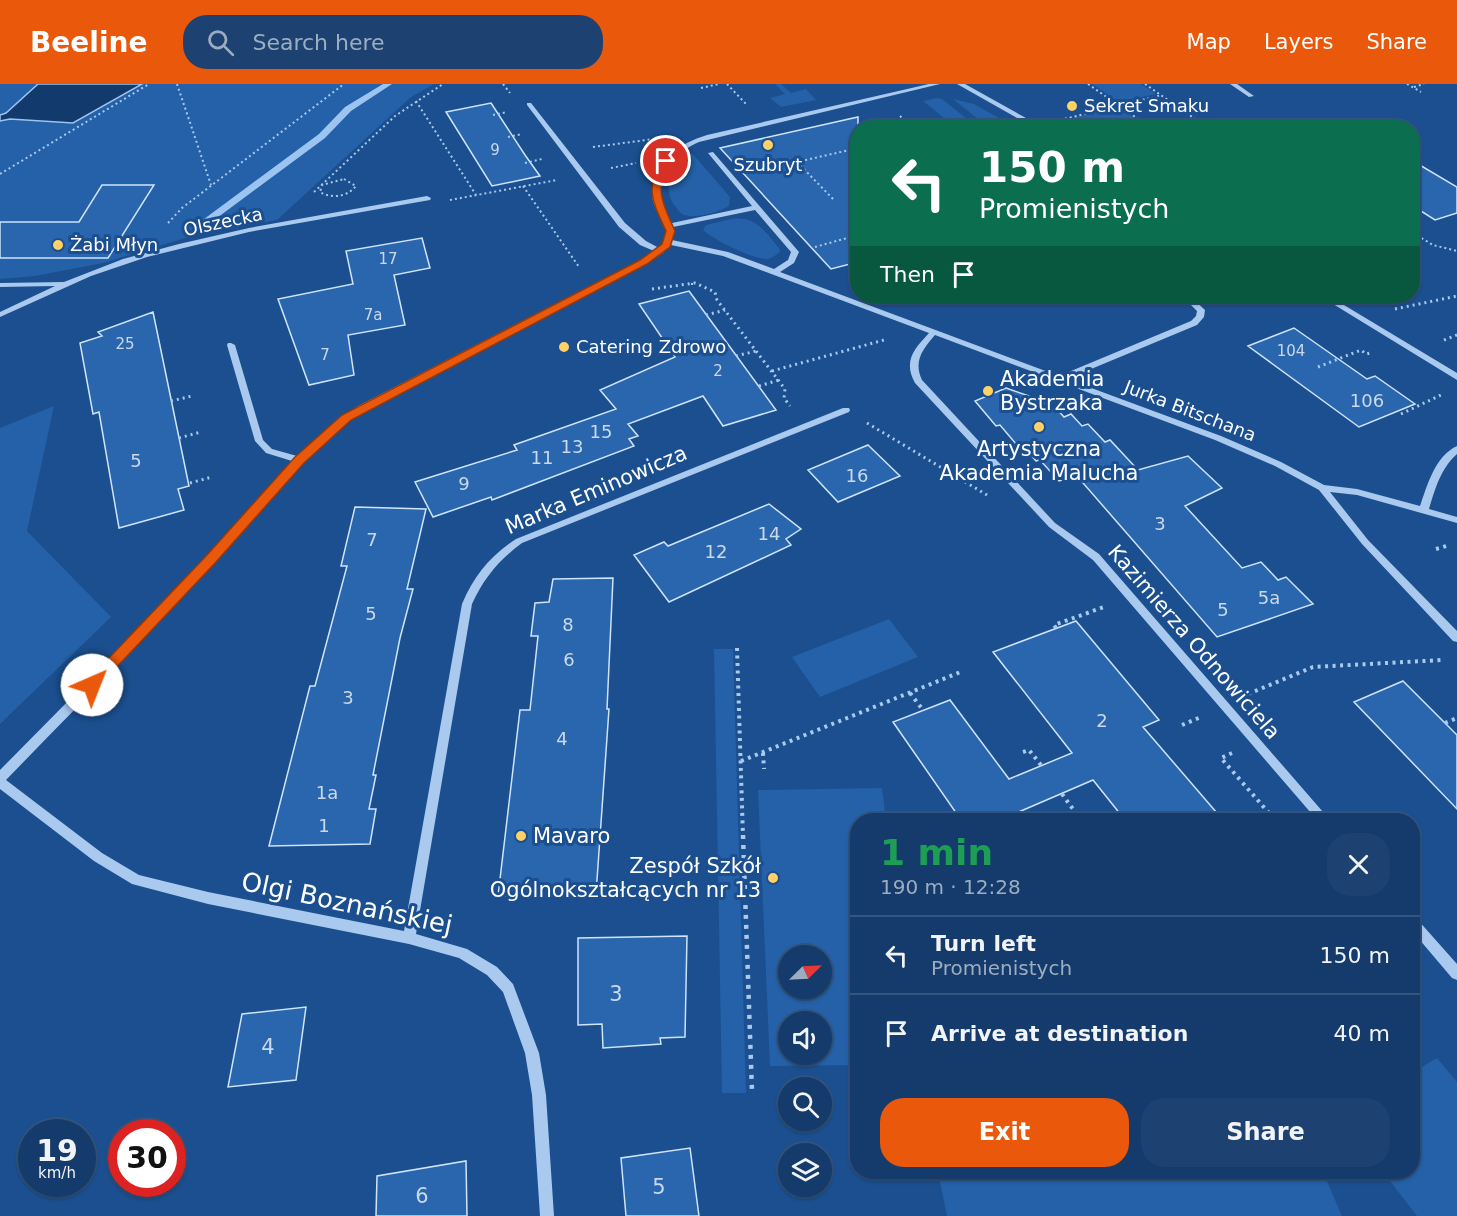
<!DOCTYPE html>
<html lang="en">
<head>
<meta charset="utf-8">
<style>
  :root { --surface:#143b6b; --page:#1d4271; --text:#f1f3f6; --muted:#9dadc1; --line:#33557e; --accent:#ea580c }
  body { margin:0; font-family:"DejaVu Sans",sans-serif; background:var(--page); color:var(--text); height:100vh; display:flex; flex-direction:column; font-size:22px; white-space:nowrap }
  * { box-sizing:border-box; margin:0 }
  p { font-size:20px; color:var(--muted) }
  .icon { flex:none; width:33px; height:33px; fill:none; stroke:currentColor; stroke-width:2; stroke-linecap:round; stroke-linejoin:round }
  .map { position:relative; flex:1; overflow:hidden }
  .details { position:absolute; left:850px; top:729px; width:570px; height:366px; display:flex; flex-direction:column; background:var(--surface); border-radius:24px; box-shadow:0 2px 4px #0004,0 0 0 2px var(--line) }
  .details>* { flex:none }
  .top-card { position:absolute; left:850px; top:36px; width:570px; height:183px; border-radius:24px; box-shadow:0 2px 4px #0004,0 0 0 2px var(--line); background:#0b6e4f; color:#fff; overflow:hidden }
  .needle { width:39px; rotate:66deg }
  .fabs { position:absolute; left:778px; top:861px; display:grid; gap:12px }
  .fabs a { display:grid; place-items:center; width:54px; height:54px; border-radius:50%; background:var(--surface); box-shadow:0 2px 4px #0004,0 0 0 2px var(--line); font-size:30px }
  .speed { position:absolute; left:18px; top:1035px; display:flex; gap:12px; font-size:30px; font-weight:700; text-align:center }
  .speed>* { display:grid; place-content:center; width:78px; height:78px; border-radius:50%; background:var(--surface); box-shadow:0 2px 4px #0004,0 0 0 2px var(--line); line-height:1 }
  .speed small { font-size:15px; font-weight:400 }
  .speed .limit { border:9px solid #d22; background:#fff; color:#111 }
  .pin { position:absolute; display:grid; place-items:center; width:51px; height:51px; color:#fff; margin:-26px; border:3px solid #fff; border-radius:50%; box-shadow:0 2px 6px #0007 }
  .me { position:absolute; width:66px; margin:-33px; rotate:44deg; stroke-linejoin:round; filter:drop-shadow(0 0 4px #0008) }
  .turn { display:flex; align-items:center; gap:21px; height:126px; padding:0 30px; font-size:27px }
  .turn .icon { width:78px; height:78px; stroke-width:2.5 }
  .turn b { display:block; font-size:42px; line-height:51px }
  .then { display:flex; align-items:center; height:57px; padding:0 30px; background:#0003; gap:12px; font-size:22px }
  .round { display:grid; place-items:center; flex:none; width:63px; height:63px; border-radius:24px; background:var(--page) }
  .headline { display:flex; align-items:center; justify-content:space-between; height:102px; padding:0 30px }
  h1 { font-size:36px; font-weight:600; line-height:45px; color:#1e9e55 }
  .primary-button { display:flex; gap:12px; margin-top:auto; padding:12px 30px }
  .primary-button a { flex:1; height:69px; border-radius:24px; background:var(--accent); color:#fff; font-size:24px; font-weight:600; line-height:69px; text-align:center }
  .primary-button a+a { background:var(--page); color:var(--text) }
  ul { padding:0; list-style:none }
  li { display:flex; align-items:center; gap:18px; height:78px; padding:0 30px; border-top:2px solid var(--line) }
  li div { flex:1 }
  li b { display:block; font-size:22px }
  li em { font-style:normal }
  header { display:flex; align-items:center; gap:36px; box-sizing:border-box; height:84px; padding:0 30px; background:var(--accent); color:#fff }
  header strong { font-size:28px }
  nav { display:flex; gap:33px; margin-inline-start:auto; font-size:21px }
  .search { width:420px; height:54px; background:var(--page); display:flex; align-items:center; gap:15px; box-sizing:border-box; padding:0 21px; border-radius:24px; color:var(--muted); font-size:22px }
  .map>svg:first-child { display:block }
  .green { fill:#2461a8; fill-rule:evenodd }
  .water { fill:#123a6d; stroke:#9cc4f0; stroke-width:1.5 }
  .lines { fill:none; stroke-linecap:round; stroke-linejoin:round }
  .stream { fill:#9cc4f0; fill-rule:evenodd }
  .building { fill:#2a66ad; stroke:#cfe3fa; stroke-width:1.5 }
  .path-far3 { stroke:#a9c9ee; stroke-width:2; stroke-dasharray:2 3; stroke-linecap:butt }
  .path-far2 { stroke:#a9c9ee; stroke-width:3; stroke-dasharray:2 4; stroke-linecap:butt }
  .path-far1 { stroke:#a9c9ee; stroke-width:4; stroke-dasharray:3 4.5; stroke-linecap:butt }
  .path { stroke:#a9c9ee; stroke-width:4.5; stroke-dasharray:4 6; stroke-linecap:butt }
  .minor { fill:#a9c9ee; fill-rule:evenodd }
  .route { fill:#ea580c; stroke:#983908; stroke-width:1.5 }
  .poi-dot { fill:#ffd166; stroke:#1b4f8f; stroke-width:2 }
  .labels { text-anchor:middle; stroke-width:6; stroke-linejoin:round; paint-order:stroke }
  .far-number-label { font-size:15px; fill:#cad9ea }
  .far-poi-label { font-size:18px; fill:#fff; stroke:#1b4f8f; text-anchor:start }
  .far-street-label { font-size:18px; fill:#fff; stroke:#1b4f8f }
  .number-label { font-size:18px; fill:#cad9ea }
  .poi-label { font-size:21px; fill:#fff; stroke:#1b4f8f; text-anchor:start }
  .street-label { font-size:21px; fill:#fff; stroke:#1b4f8f }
  .near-number-label { font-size:21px; fill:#cad9ea }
  .near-street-label { font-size:26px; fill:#fff; stroke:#1b4f8f }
</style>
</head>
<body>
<header>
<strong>Beeline</strong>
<div class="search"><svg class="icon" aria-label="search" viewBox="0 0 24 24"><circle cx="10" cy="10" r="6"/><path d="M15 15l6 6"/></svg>Search here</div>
<nav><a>Map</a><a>Layers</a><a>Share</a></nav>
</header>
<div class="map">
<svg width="1457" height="1132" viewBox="0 0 1457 1132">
  <rect width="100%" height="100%" fill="#1b4f8f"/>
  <!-- green -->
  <path class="green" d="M0 0H434L411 13 277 136 192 152 103 179 35 192 0 195Z
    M775 0H781L791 9 806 5 816 16 781 23 770 14 785 10Z
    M1092 0H1141L1156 10 1119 18Z
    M937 14 942 15 977 43H955L923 17Z
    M953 15 974 20 1015 43H988Z
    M1117 22 1148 43H1104L1065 36Z
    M692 69 730 113 729 122C719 128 696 135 684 131 679 129 677 124 674 121 661 101 674 80 692 69Z
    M731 135C756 132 765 147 779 164L780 168C776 171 773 174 767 175 754 176 712 155 703 146L706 141Z
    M54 322 27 447 111 533 0 640V344Z
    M889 535 918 573 820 613 792 573Z
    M714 565H733L746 1009H722Z
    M882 704 886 736H858V981L770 982 758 706ZM789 872H822V904H789ZM789 938H822V970H789Z
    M1437 974 1457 998V1132H1417L1383 1088H1413V988Z
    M938 1088H1323L1342 1132H947Z"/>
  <!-- water -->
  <path class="water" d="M38 0H142L73 39 10 35 0 37V31L6 29Z"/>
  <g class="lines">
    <!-- stream -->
    <path class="stream" d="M383 0H392L351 27 325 54 202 145H196V141L319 50 345 23Z"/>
  </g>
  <!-- building -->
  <path class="building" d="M491 19 525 71 540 92 492 102 446 28Z
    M858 33V178L831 185 720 64Z
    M1413 77 1457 103V129L1435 136 1413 122Z
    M102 101H154L108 174H0V138H79Z
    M422 154 430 184 394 191 405 241 348 251 354 291 309 301 278 215 353 200 346 167Z
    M689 207 776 326 723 342 703 312 628 340 638 352 629 355 634 362 492 416 491 413 433 433 415 398 517 366 514 361 616 325 600 306 675 273 639 220Z
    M153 228 189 402 178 405 184 426 119 444 99 328 93 330 80 259 102 252 98 248Z
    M1294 244 1367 295 1375 292 1415 320 1359 343 1248 262Z
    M1006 304 1043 317 1052 326 1057 325 1064 333 1071 330 1082 342 1088 340 1105 358 1110 356 1138 386 1188 372 1222 404 1185 422 1242 484 1261 478 1278 496 1286 493 1313 520 1217 553 1077 392 1059 397 1040 376 1036 377 1020 359 1016 360 1000 341 996 342 975 317Z
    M868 361 900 392 838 418 808 386Z
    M769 420 801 445 786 455 791 461 669 518 634 471 664 458 668 462Z
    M355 423 426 425 407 505H413L400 554 373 691H376L369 725H376L370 760 269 762 310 602H315L347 482H341Z
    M613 494 607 625H609L596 810 498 812 520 626H530L538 552H531L535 519 549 518 553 495Z
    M1076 537 1159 636 1143 643 1223 736H1125L1093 696 1000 736H961L893 638 950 616 1009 695 1072 669 993 568Z
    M1403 597 1457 651V725L1354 618Z
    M687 852 685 953 660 954 661 960 603 964 602 940 578 941V854Z
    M306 923 296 996 228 1003 242 930Z
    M690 1064 699 1132H626L621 1074Z
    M466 1077 467 1132H376L377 1092Z"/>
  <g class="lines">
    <!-- path-far3 -->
    <path class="path-far3" d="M177 0 211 101
      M503 0 510 9
      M727 0 746 20
      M1088 0 1151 44
      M1145 0 1208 44
      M1407 0 1421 8
      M1414 3 1424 0
      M701 4 719 0
      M416 17 476 111
      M493 31 507 28
      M900 32 913 44
      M1060 36 1162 11
      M1064 41 1091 44
      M508 53 522 50
      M593 63 654 55
      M525 79 542 75
      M611 84 636 79
      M0 90 149 0
      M344 95 356 102C347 113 332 115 320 108L322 101Z
      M523 102 579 183
      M314 108 395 32 443 0
      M833 115 797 78 858 64
      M450 116 557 96
      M168 139 182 124 344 0
      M1413 149 1433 161 1457 167
      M815 163 858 151
      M691 200H696"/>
    <!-- path-far2 -->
    <path class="path-far2" d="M652 205 695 199 715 208 717 216 785 305 784 314 790 322
      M1395 225 1457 212
      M706 231 725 226
      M1444 256 1457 251
      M736 272 756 267
      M1318 283 1361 266 1366 270 1370 269
      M772 287 884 256
      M759 302 779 296
      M171 317 192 312
      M1401 330 1441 311
      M867 339 987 411
      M179 354 201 348
      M190 399 212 393"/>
    <!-- path-far1 -->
    <path class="path-far1" d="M1436 465 1450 461
      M1056 544 1054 541 1104 523
      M737 564 743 753
      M910 609 923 626
      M1248 610 1313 583 1442 576
      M1445 639 1457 634
      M1182 641 1201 633
      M1023 668 1029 666 1041 681
      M763 669 764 685
      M1232 669 1221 674 1275 736
      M741 677 963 587
      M1062 710 1081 736"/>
    <!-- path -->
    <path class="path" d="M743 751 752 1008"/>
    <!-- minor -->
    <path class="minor" d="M929 0H940L699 58C675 69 653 88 661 118 663 125 668 132 672 139L752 122 708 69 713 68 799 168 794 179 780 188 1059 292 1191 237 1196 232 1197 227 1182 212H1190L1205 226 1204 233 1197 241 1067 295 1221 352 1281 378 1324 401 1357 405 1420 422C1427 402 1435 372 1457 362V370C1441 384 1435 405 1429 425L1457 433V439L1357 411 1330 408 1368 456 1457 547V558L1453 557 1362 460 1319 406 1275 382 1215 356 935 251C923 265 913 277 922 296L1055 439 1099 470 1330 736H1317L1093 476 1049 443 915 299C903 277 914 265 929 249L723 172 671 161 663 169 646 180 364 326C302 370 259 429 208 485 142 557 74 626 6 696L102 769 139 791 208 808 404 847 462 520C474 492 490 472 516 455L843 324H849L850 326 849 328 522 459C499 476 484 494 472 520L416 850 467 865 497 883 513 900 539 969 546 1011 554 1132H540L532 1011 525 969 503 908 487 891 459 874 409 860 208 820 132 800 94 777 0 705V686L157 527 292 377 266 369 255 357 227 261 228 259H231L235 261 263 356 272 365 297 372 336 337 358 322 640 176 654 167 640 161 619 143 527 21V19H531L625 139 646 157 659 164 664 160 667 147C664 137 656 128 653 117 646 82 677 60 707 51ZM755 126 791 168 788 176 774 185 728 168 672 156 675 147 673 143Z
      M957 0H965L1044 44H1035Z
      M1230 0H1237L1254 12 1249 13Z
      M427 112 431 114 430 116 249 148 147 173 91 192 0 233V228L55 202 0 203V199L64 198 123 175 179 160 249 144Z
      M1320 212H1329L1457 289V296Z
      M1413 833 1417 835 1457 880V896L1452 894 1413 848Z"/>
  </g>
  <!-- route -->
  <path class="route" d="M663 75 671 77C653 105 663 120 675 147L670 163 647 180 351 336 304 379 216 478 96 605H87V597L207 471 295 373 342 331 640 176 662 160 666 147C653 119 644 104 663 75Z"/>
  <!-- markers -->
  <g class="poi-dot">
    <circle cx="1072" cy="22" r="6"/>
    <circle cx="768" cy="61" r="6"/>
    <circle cx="58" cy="161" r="6"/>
    <circle cx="564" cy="263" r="6"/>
    <circle cx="988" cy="307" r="6"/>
    <circle cx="1039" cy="343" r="6"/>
    <circle cx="521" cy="752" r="6"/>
    <circle cx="773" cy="794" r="6"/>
  </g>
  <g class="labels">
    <!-- far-number labels -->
    <g class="far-number-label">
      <text x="495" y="71">9</text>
      <text x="388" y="180">17</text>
      <text x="373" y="236">7a</text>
      <text x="125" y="265">25</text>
      <text x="1291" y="272">104</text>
      <text x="325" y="276">7</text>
      <text x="718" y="292">2</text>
    </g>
    <!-- far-poi labels -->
    <g class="far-poi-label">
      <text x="1084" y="28">Sekret Smaku</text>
      <text x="768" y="87" text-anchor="middle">Szubryt</text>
      <text x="70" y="167">Żabi Młyn</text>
      <text x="576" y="269">Catering Zdrowo</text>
    </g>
    <!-- far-street labels -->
    <g class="far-street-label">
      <text transform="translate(223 138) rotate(-12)" y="6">Olszecka</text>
      <text transform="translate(1190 327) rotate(21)" y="6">Jurka Bitschana</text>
    </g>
    <!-- number labels -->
    <g class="number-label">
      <text x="1367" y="323">106</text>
      <text x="601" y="354">15</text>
      <text x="572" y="369">13</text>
      <text x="542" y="380">11</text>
      <text x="136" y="383">5</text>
      <text x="857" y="398">16</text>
      <text x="464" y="406">9</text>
      <text x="1160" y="446">3</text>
      <text x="769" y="456">14</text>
      <text x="372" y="462">7</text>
      <text x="716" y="474">12</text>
      <text x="1269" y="520">5a</text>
      <text x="1223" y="532">5</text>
      <text x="371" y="536">5</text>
      <text x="568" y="547">8</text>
      <text x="569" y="582">6</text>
      <text x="348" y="620">3</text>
      <text x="1102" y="643">2</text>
      <text x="562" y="661">4</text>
      <text x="327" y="715">1a</text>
      <text x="324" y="748">1</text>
    </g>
    <!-- poi labels -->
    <g class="poi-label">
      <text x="1000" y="302">Akademia<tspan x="1000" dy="24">Bystrzaka</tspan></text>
      <text x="1039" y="372" text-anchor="middle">Artystyczna<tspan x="1039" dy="24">Akademia Malucha</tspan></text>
      <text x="533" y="759">Mavaro</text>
      <text x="761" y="789" text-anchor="end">Zespół Szkół<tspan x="761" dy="24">Ogólnokształcących nr 13</tspan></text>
    </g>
    <!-- street labels -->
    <g class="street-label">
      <text transform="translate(596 406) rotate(-23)" y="7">Marka Eminowicza</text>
      <text transform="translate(1194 558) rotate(49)" y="7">Kazimierza Odnowiciela</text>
    </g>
    <!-- near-number labels -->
    <g class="near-number-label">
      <text x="616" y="917">3</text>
      <text x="268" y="970">4</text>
      <text x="659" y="1110">5</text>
      <text x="422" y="1119">6</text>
    </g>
    <!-- near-street labels -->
    <g class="near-street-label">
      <text transform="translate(347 819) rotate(12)" y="9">Olgi Boznańskiej</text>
    </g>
  </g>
</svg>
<div class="fabs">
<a><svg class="needle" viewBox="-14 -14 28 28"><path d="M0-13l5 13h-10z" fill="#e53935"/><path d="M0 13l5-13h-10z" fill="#9dadc1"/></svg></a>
<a><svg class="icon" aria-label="sound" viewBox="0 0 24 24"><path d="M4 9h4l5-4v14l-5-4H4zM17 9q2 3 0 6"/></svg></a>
<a><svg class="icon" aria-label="search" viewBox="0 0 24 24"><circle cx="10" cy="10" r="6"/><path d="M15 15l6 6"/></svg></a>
<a><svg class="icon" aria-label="layers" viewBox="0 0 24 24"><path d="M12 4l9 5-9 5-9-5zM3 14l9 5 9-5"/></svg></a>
</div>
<div class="speed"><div>19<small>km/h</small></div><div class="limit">30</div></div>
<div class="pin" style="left:666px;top:77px;background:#d93025"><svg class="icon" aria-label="arrive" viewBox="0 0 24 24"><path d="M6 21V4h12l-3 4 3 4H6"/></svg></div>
<svg class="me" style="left:92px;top:601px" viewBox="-20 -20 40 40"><circle r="19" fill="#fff"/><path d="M0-13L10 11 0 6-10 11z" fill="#ea580c"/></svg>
<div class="top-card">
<div class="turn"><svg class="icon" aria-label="left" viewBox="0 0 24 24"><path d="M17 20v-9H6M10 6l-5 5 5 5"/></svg><div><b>150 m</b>Promienistych</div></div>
<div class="then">Then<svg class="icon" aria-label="arrive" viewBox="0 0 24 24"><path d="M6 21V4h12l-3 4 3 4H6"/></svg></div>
</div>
<section class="details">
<div class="headline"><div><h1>1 min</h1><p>190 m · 12:28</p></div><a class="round"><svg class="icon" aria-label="close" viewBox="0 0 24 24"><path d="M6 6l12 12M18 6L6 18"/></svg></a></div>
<ul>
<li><svg class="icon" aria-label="left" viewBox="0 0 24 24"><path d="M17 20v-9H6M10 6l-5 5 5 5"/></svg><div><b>Turn left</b><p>Promienistych</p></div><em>150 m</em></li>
<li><svg class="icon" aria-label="arrive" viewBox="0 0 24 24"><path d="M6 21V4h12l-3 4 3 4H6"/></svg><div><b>Arrive at destination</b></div><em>40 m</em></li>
</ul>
<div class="primary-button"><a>Exit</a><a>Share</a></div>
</section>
</div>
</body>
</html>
